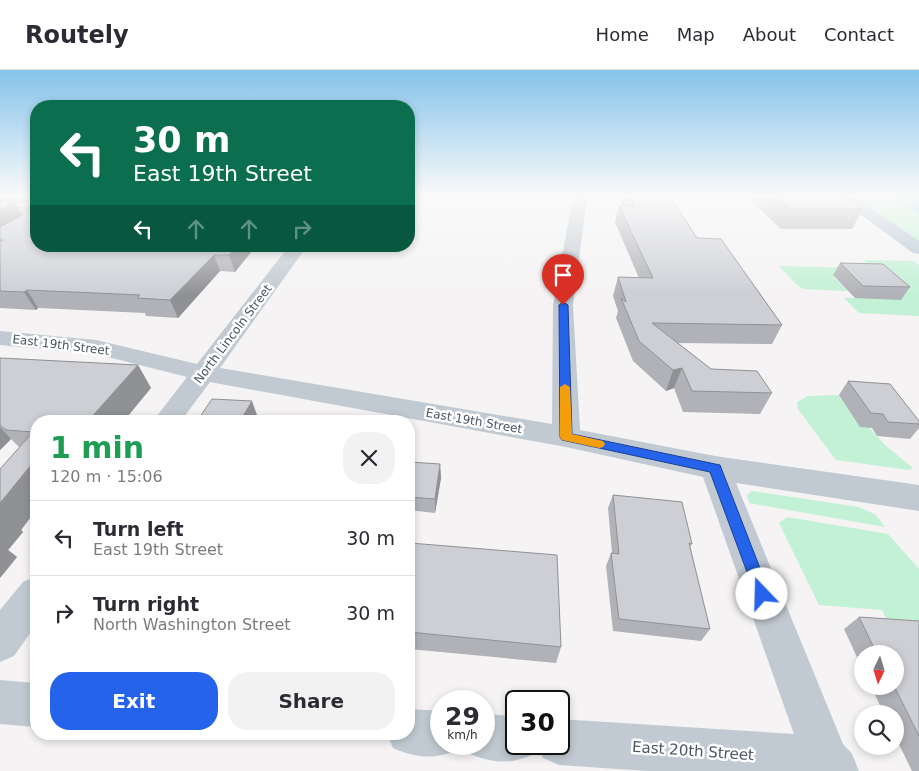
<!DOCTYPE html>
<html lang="en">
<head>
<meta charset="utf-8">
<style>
  :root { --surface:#fff; --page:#f2f2f3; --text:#2b2b33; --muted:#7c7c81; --line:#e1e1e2; --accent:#2563eb }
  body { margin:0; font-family:"DejaVu Sans",sans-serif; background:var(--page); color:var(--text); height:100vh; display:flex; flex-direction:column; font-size:19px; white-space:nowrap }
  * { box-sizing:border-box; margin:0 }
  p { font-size:16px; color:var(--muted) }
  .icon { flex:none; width:28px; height:28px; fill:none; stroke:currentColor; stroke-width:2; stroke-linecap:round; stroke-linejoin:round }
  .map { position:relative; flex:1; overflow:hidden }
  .panel { position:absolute; left:30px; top:345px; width:385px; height:325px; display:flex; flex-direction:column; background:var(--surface); border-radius:20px; box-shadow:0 2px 8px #0003 }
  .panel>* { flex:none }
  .banner { position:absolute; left:30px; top:30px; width:385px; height:152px; border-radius:20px; box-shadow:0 2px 8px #0003; background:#0b6e4f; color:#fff; overflow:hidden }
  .needle { width:32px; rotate:184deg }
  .buttons { position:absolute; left:854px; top:575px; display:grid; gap:10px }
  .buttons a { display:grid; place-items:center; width:50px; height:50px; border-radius:50%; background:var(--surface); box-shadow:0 2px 8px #0003; font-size:25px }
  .speed { position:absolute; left:430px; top:620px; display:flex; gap:10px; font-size:25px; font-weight:700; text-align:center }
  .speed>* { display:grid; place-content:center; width:65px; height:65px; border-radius:50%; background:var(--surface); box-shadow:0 2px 8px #0003; line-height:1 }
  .speed small { font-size:12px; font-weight:400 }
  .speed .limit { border:2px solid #111; border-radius:8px; background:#fff; color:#111 }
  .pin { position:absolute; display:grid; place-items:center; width:42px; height:42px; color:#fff; margin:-51px -21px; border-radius:50% 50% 50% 0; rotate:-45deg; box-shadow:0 0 5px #0007 }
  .pin .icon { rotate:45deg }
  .me { position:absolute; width:55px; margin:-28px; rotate:339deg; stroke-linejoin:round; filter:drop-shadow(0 0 4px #0008) }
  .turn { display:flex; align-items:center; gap:18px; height:105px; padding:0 20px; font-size:22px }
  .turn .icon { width:65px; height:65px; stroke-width:2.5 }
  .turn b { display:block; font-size:35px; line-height:42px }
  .lanes { display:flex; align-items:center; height:48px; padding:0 20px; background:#0003; justify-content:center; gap:25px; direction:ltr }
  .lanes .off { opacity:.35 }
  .round { display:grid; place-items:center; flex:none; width:52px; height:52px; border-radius:20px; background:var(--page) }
  .summary { display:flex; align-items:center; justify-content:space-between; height:85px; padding:0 20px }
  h1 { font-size:30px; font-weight:800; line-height:38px; color:#1e9e55 }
  .cta { display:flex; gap:10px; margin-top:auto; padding:10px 20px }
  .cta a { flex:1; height:58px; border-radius:20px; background:var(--accent); color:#fff; font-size:20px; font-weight:800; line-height:58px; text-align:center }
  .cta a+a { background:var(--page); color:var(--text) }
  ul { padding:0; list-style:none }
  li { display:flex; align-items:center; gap:15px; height:75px; padding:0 20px; border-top:1px solid var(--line) }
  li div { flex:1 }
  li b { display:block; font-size:19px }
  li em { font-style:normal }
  header { display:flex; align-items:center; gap:30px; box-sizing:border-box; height:70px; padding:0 25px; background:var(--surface); border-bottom:1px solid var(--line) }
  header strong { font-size:24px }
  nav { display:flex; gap:28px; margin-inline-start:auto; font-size:18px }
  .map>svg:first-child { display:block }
  .green { fill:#c3f1d5 }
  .water { fill:#90daee }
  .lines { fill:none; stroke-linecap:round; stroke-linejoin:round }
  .minor { fill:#c1cad2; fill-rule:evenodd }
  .major { fill:#b3c2d1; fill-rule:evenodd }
  .wall { fill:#b0b2b7; fill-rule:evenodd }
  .shaded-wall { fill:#909195 }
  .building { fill:#cdcfd5; stroke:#909195 }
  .route { fill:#2563eb; stroke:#184099 }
  .slow { fill:#f59e0b }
  .labels { text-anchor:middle; stroke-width:5; stroke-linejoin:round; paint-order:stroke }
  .street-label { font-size:12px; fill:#4a5661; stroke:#fff }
  .near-street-label { font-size:15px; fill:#4a5661; stroke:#fff }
</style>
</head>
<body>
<header>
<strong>Routely</strong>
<nav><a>Home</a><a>Map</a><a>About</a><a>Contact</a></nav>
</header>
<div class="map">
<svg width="919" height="701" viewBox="0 0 919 701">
  <rect width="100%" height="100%" fill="#f5f3f3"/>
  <!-- green -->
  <path class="green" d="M851 127H919V172Z
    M864 190 914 191 919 195V246L859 243 844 228H877L833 206 848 221 804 219 798 216 779 196 871 198Z
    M839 325 886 376 913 398 909 400 836 390 798 339 797 332 808 326Z
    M752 421 859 437 876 445 885 457 749 433 747 425Z
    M787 447 888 464 919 499V551L886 549 882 540 819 535 779 453Z"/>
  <!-- water -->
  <path class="water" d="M892 127H919V145Z"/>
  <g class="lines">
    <!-- minor -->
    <path class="minor" d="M573 127H587L573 235 580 360 715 386 919 415V441L736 413 843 674 852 684 859 701H647L559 695 543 688 537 674 532 685C509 695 491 693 468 683L464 674H484V644L516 646V674H559V649L794 664 703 407 566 377 210 312 181 351H153L187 307 96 284 0 275V261L96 270 197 294 289 176H307L220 298 552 354 553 235Z
      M0 134 36 136V146L0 144Z
      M36 506V555L14 586 0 592V540L23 512Z
      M0 610 36 613V657L0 654Z
      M409 639 441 641V674H460L457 680C434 690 416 688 393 678L387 664H409Z"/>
    <!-- major -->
    <path class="major" d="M837 127H854L919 171V184L913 183Z"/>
  </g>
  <!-- wall -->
  <path class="wall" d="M0 127H36L256 176 235 202 220 201 178 248 146 246 145 243 38 238 36 240 0 238ZM17 134H28V142L23 145Z
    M621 127H670L697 168 782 255 772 274 678 273 711 299 772 323 760 344 683 342 674 318 666 321 633 291 616 248 618 241 613 226 618 207 639 208 615 152 619 136H623L620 130Z
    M747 127H845L863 139 852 159H781Z
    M840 193 910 217 901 230 855 228 833 205Z
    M0 288 138 295 151 318 36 351V440L21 460 23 462 8 480 17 487 0 508 19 377 11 369 0 380Z
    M848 311 919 351V358L910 369 877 366 872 358 860 357 839 325Z
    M409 392 440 394 441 408 435 443 409 440Z
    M613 425 692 474 690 477 710 559 701 571 613 561 606 496 611 483H612L608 438Z
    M409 478 561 577 556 593 409 579Z
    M859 547 919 551V701H912L895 666V644H884L871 616H895V584H862V598L844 559Z"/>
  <!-- shaded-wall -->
  <path class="shaded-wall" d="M15 131 24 147 0 161V140Z
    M237 176H256L235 202 229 185Z
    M214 185 220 201 178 248 170 230Z
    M27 220 38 238 36 240 24 222Z
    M138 295 151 318 124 351H88Z
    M682 298 674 318 666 321 673 300Z
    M252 331 257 345 254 351H240Z
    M0 357 11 369 0 380Z
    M36 389V440L21 460 23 462 8 480 17 487 0 508V433Z
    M440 394 441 408 435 443V429Z"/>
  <!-- building -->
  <path class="building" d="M28 127H36V176H237L229 185H214L170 230 137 228 140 225 27 220 24 222 0 221V172L3 170H0V157L28 142Z
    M630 127H670L697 168 721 169 782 255 652 253 711 299 757 301 772 323 692 321 682 298 673 300 639 271 621 228 626 232 618 207 653 208 619 136H635Z
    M776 127H845L863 139H790Z
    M0 131H15L0 140Z
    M840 193 883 194 910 217 863 216Z
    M0 288 138 295 88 351H36V389L0 433V399L33 362 6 360 0 355Z
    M848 311 890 314 919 351V354L888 352 883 344 871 343Z
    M212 329 252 331 240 351H197Z
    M409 392 440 394 435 429 409 427Z
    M613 425 682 432 692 474 689 473 710 559 619 549 611 483 619 484Z
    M410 473 557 485 561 577 409 562V478Z
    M859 547 919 551V666L894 616H895V584H877Z"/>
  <!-- sky -->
  <linearGradient id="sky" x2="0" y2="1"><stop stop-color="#85c3ea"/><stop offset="0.56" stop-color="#fafafa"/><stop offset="1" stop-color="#fafafa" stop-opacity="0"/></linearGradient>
  <rect width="919" height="225" fill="url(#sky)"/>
  <!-- route -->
  <path class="route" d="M563 232 568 235 572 364 720 395 770 524 768 529 762 531 757 529 710 402 562 370 560 367 559 235Z"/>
  <!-- slow -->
  <path class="slow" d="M565 314 570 317 572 364 603 371 605 374 603 377 599 378 562 370 560 367V317Z"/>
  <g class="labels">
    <!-- street labels -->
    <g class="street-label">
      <text transform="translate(233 264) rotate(-53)" y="4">North Lincoln Street</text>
      <text transform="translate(61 275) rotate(7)" y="4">East 19th Street</text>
      <text transform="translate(474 351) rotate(10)" y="4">East 19th Street</text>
    </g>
    <!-- near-street labels -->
    <g class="near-street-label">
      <text transform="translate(693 681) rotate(4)" y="5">East 20th Street</text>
    </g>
  </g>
</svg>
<div class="buttons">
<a><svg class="needle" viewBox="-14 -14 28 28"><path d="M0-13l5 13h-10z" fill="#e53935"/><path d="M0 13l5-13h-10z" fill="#7c7c81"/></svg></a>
<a><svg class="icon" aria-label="search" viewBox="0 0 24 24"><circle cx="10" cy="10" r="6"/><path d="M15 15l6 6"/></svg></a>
</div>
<div class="speed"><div>29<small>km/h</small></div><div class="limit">30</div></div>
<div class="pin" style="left:563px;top:235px;background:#d93025"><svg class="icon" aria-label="arrive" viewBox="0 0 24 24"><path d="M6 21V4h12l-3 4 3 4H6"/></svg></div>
<svg class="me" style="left:762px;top:524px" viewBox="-20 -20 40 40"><circle r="19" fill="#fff"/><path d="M0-13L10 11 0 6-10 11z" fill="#2563eb"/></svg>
<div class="banner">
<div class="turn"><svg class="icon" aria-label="left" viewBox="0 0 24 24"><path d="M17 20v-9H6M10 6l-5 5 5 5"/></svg><div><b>30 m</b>East 19th Street</div></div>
<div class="lanes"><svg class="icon" aria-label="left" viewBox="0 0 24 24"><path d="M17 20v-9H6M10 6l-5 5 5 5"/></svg><svg class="icon off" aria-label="ahead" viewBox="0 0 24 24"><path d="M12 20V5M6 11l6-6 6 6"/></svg><svg class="icon off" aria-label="ahead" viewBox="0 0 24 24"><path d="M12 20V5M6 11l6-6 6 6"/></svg><svg class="icon off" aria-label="right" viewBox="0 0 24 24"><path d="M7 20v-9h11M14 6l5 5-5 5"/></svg></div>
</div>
<section class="panel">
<div class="summary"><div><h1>1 min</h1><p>120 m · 15:06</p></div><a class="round"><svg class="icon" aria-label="close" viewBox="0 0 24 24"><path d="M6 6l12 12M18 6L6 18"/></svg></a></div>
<ul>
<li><svg class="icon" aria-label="left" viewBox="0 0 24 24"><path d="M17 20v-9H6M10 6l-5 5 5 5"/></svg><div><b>Turn left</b><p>East 19th Street</p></div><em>30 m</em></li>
<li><svg class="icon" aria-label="right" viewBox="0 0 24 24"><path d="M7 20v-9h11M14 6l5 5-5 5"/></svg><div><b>Turn right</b><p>North Washington Street</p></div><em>30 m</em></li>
</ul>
<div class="cta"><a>Exit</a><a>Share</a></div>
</section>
</div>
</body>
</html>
